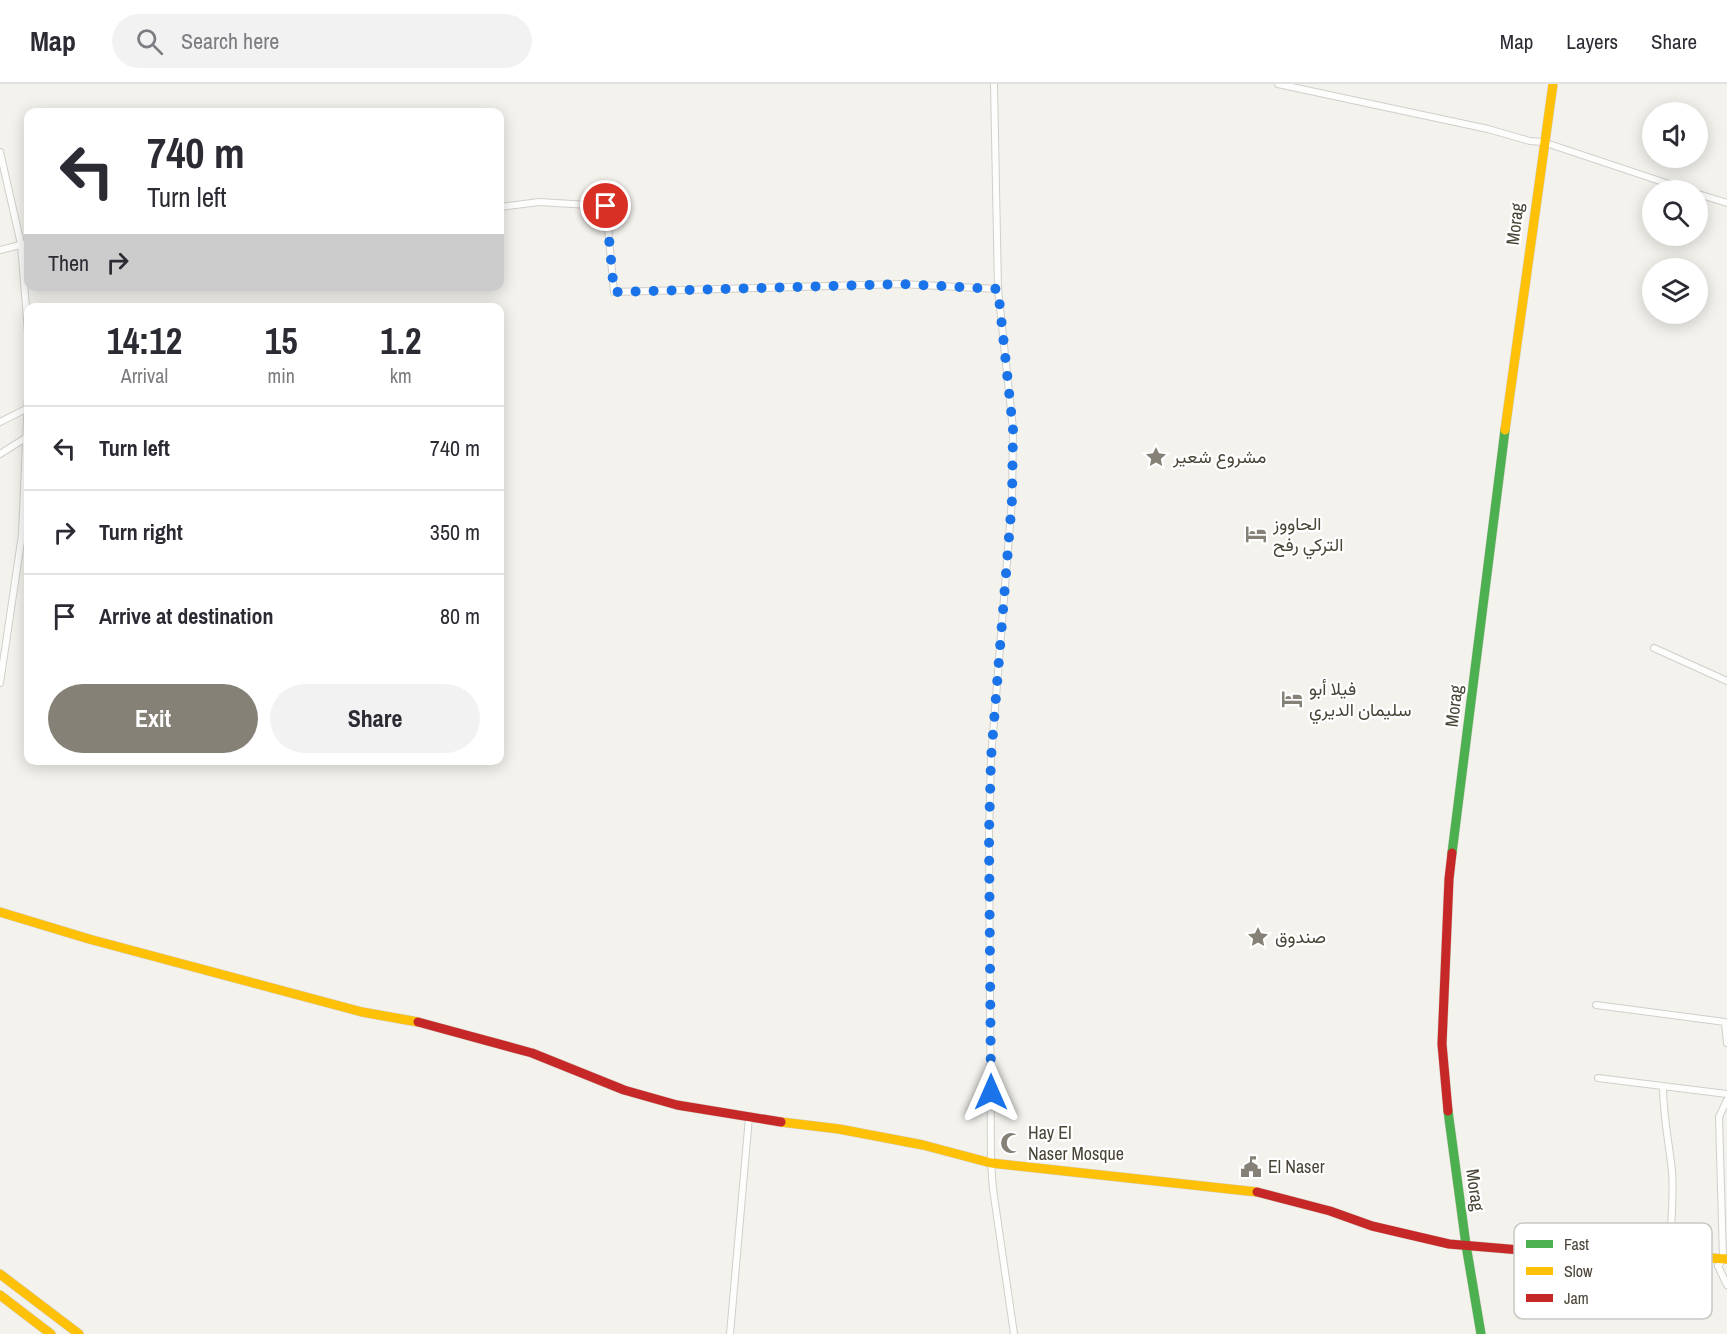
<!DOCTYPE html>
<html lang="en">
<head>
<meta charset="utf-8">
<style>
  :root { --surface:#fff; --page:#f2f2f3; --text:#2b2b33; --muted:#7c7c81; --line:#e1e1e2; --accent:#858177 }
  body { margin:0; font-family:"Archivo Narrow",Vazirmatn,sans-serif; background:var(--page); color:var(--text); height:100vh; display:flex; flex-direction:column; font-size:22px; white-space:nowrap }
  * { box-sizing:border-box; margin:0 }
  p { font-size:20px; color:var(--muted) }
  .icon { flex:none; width:33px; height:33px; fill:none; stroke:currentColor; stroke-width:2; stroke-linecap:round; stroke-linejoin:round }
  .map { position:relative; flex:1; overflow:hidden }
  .sheet { position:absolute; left:24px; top:219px; width:480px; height:462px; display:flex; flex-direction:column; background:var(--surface); border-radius:12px; box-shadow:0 3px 15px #0003 }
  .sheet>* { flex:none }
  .top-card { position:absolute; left:24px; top:24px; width:480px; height:183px; border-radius:12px; box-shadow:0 3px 15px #0003; background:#fff; color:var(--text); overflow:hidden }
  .controls { position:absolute; left:1642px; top:18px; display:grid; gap:12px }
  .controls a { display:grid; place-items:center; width:66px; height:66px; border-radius:50%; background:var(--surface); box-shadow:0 3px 15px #0003; font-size:30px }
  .pin { position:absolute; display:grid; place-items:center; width:51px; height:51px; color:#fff; margin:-26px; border:3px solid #fff; border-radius:50%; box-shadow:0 2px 6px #0007 }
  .me { position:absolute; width:66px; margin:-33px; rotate:0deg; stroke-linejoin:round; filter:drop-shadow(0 0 4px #0008) }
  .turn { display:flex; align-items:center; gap:21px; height:126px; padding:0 24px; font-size:27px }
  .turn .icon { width:78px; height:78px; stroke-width:2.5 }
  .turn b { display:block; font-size:42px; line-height:51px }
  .then { display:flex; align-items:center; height:57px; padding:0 24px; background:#0003; gap:12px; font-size:22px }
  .eta { display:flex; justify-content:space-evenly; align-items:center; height:102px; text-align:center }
  .eta b { font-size:36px; font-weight:800; line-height:42px }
  .action { display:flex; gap:12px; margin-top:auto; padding:12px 24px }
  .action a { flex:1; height:69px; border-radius:36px; background:var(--accent); color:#fff; font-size:24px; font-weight:800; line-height:69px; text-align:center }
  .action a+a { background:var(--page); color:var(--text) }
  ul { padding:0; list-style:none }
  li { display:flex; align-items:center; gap:18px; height:84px; padding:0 24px; border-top:2px solid var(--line) }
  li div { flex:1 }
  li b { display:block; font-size:22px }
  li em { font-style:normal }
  header { display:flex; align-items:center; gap:36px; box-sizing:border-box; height:84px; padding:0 30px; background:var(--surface); border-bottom:2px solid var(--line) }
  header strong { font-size:28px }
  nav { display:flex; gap:33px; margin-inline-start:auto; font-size:21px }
  .search { width:420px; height:54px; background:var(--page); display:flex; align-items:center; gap:15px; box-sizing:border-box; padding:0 21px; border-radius:33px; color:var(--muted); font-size:22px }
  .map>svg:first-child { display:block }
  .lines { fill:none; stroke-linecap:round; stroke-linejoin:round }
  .street-casing { stroke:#d1cfca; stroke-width:8 }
  .fast-casing { stroke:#d3cfc3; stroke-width:10 }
  .slow-casing { stroke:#d3cfc3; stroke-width:10 }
  .jam-casing { stroke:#d3cfc3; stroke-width:10 }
  .street { stroke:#fdfdfc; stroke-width:6 }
  .fast { stroke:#4caf50; stroke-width:9 }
  .slow { stroke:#ffc107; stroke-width:9 }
  .jam { stroke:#c62828; stroke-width:9 }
  .route { stroke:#1a73e8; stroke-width:10; stroke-dasharray:0 18 }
  .labels { text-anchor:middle; stroke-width:4.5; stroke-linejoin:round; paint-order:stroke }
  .street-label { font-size:18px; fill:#4a4437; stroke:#fff }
  .poi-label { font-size:18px; fill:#4a4437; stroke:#fff; text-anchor:start }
  .key { fill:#fff; stroke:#c9c7c3; stroke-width:1.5 }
  .key-label { font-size:16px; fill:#4a4437 }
</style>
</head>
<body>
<header>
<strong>Map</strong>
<div class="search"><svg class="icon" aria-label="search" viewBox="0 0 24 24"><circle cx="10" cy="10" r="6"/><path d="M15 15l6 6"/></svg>Search here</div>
<nav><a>Map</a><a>Layers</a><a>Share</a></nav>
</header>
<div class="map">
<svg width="1727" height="1250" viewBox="0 0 1727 1250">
  <rect width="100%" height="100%" fill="#f3f2ed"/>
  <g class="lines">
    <defs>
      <path id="street" d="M994 0 998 205 1013 345 1012 416 991 674 989 750 991 1079 993 1105 1014 1250
        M1278 0 1488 45 1530 57 1543 58 1687 106
        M0 68 21 160 28 248
        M1698 110 1727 119
        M500 123 539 118 606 122 614 208 901 200 998 205
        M0 166 28 159
        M0 338 28 324
        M0 370 27 353
        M1654 564 1727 597
        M0 599 22 451 28 313
        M1596 921 1725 938 1727 959
        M1598 994 1727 1010
        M1663 1003C1663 1031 1669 1059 1672 1087 1674 1115 1671 1144 1669 1172
        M1727 1016 1719 1033 1723 1175 1718 1182 1727 1201
        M730 1250 749 1033"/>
      <path id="fast" d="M1452 769 1505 346
        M1448 1027 1466 1161 1481 1250"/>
      <path id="slow" d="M1505 346 1553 0
        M0 828 89 855 362 928 418 938
        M781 1038 839 1045 923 1061 991 1079 1257 1108
        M1543 1168C1604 1171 1665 1171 1727 1175
        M0 1190 79 1250
        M0 1211 51 1250"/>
      <path id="jam" d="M418 938 532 969 624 1006 677 1021 781 1038
        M1448 1027 1442 960 1449 795 1452 769
        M1257 1108 1330 1127 1372 1142 1449 1160 1543 1168"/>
    </defs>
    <!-- street casing -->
    <use href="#street" class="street-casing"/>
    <!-- fast casing -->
    <use href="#fast" class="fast-casing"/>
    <!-- slow casing -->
    <use href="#slow" class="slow-casing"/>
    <!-- jam casing -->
    <use href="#jam" class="jam-casing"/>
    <!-- street -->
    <use href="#street" class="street"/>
    <!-- fast -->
    <use href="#fast" class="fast"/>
    <!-- slow -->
    <use href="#slow" class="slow"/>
    <!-- jam -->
    <use href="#jam" class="jam"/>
  </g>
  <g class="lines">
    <!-- route -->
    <path class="route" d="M606 122 614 208 901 200 998 205 1013 345 1012 416 991 674 989 750 991 1008"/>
  </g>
  <!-- icons -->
  <defs>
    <symbol id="sight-bare" viewBox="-9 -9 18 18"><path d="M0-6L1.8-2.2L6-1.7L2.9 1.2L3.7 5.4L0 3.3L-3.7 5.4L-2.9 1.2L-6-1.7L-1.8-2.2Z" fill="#858177" stroke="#fff" stroke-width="2.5" paint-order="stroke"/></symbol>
    <symbol id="hotel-bare" viewBox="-9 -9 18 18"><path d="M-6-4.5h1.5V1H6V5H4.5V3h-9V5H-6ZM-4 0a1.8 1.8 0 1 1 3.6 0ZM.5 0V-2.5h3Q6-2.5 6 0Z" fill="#858177" stroke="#fff" stroke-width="2.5" paint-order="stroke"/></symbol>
    <symbol id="mosque-bare" viewBox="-9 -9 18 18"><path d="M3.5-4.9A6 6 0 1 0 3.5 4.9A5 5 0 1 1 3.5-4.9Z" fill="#858177" stroke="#fff" stroke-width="2.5" paint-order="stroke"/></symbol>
    <symbol id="civic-bare" viewBox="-9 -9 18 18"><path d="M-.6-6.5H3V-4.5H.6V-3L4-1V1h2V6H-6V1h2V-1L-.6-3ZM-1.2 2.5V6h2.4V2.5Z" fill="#858177" stroke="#fff" stroke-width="2.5" paint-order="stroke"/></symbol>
  </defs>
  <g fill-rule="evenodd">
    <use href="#sight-bare" x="1141" y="358" width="30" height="30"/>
    <use href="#hotel-bare" x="1241" y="435" width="30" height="30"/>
    <use href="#hotel-bare" x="1277" y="600" width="30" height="30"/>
    <use href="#sight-bare" x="1243" y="838" width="30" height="30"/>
    <use href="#mosque-bare" x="996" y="1044" width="30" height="30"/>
    <use href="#civic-bare" x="1236" y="1068" width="30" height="30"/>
  </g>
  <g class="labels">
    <!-- street labels -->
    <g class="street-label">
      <text transform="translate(1515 140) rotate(-83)" y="6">Morag</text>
      <text transform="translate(1454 622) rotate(-83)" y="6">Morag</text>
      <text transform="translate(1475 1106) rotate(82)" y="6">Morag</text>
    </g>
    <!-- poi labels -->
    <g class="poi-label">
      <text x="1173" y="379">مشروع شعير</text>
      <text x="1273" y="446">الحاووز<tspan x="1273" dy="21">التركي رفح</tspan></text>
      <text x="1309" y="611">فيلا أبو<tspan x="1309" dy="21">سليمان الديري</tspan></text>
      <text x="1275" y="859">صندوق</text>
      <text x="1028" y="1055">Hay El<tspan x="1028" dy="21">Naser Mosque</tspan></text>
      <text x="1268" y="1089">El Naser</text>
    </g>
  </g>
  <!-- legend -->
  <rect x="1514" y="1139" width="198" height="96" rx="9" class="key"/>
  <rect x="1526" y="1156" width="27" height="8" fill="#4caf50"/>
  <rect x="1526" y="1183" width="27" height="8" fill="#ffc107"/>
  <rect x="1526" y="1210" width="27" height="8" fill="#c62828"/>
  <g class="key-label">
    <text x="1564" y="1166">Fast</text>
    <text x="1564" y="1193">Slow</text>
    <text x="1564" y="1220">Jam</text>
  </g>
</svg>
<div class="controls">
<a><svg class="icon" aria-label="sound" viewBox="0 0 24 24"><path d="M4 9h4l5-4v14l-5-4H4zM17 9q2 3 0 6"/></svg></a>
<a><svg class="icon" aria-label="search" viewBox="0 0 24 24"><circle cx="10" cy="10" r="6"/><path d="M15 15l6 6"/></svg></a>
<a><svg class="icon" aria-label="layers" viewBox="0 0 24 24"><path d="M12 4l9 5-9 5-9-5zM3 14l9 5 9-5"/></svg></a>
</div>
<div class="pin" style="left:606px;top:122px;background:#d93025"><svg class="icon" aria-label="arrive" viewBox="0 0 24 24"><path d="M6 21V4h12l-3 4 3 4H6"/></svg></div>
<svg class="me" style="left:991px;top:1008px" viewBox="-20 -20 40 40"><path d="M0-17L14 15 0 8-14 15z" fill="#1a73e8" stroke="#fff" stroke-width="4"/></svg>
<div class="top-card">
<div class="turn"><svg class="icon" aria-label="left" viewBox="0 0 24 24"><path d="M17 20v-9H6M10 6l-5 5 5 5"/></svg><div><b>740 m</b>Turn left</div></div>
<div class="then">Then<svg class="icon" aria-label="right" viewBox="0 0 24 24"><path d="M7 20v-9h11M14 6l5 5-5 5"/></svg></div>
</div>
<section class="sheet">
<div class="eta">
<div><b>14:12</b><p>Arrival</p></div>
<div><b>15</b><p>min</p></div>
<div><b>1.2</b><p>km</p></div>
</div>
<ul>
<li><svg class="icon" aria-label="left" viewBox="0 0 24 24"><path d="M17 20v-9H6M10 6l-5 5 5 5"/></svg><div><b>Turn left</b></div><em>740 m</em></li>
<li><svg class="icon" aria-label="right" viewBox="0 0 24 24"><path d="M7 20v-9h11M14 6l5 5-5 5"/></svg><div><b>Turn right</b></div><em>350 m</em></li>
<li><svg class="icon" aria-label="arrive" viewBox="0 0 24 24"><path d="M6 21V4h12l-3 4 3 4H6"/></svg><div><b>Arrive at destination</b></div><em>80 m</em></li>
</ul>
<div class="action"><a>Exit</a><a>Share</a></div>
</section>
</div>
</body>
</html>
